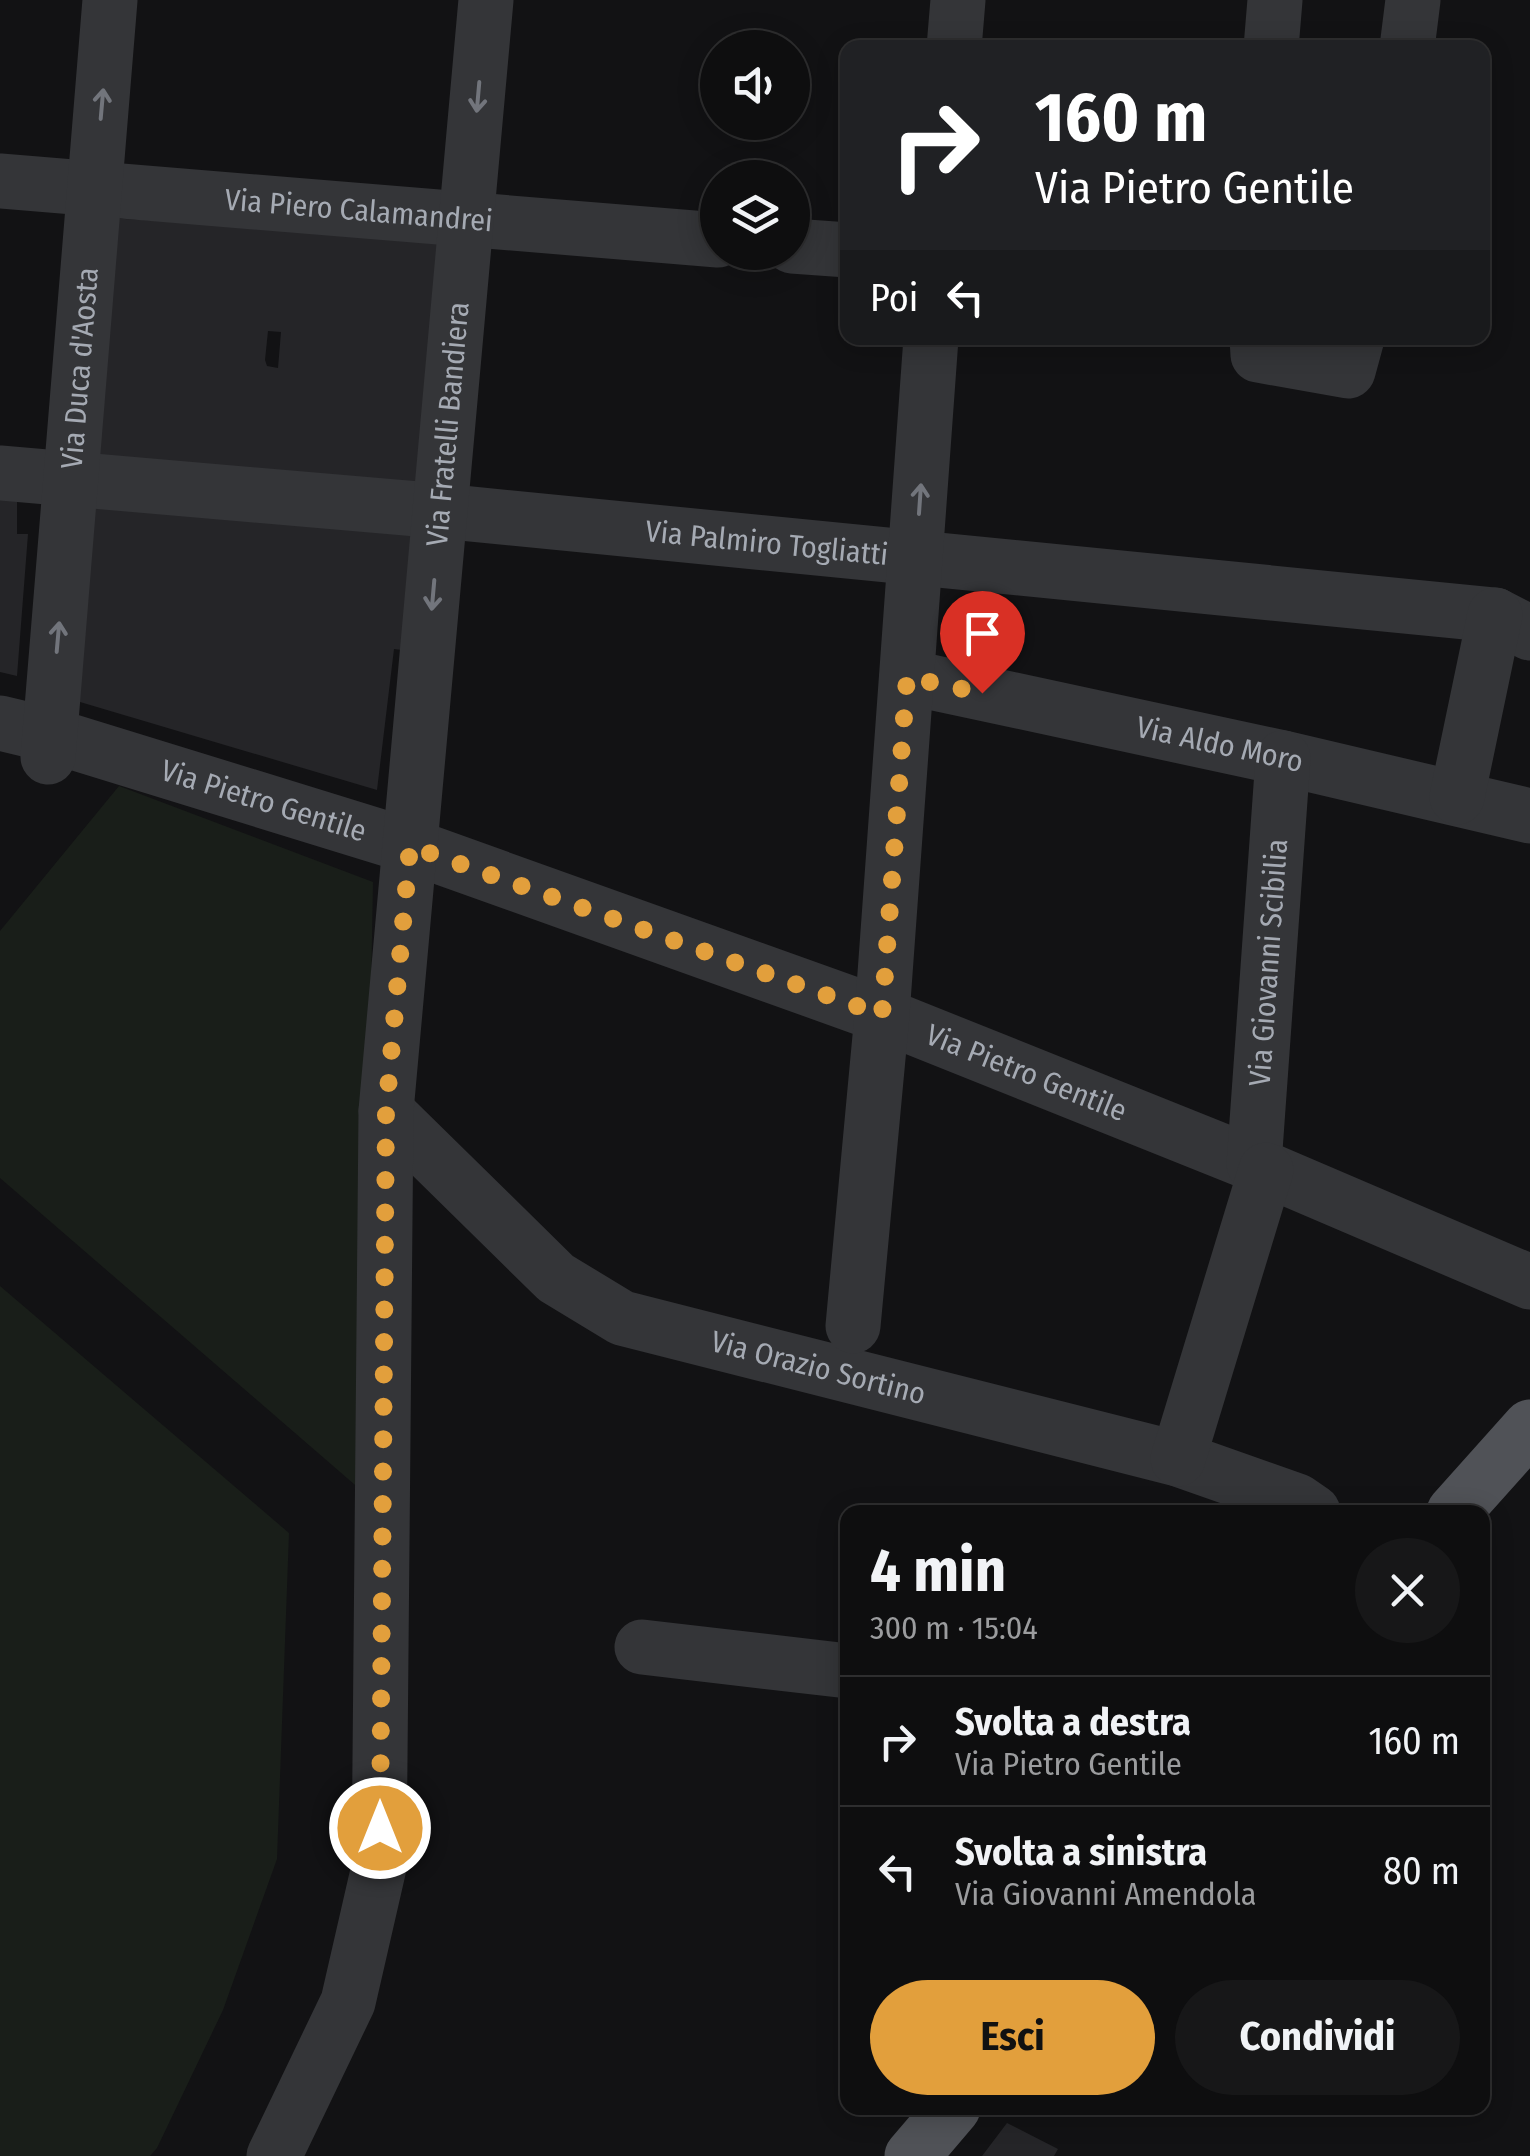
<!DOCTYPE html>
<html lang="it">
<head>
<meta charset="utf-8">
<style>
  :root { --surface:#0e0e0f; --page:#171718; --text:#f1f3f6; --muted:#9b9c9e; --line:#2e2e2f; --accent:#e29f3c }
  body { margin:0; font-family:"Fira Sans Condensed",sans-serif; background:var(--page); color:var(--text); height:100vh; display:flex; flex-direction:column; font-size:38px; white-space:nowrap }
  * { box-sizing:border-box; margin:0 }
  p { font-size:32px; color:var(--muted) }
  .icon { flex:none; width:55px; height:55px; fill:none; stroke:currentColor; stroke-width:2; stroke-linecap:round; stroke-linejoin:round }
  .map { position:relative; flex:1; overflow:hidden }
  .side { position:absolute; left:840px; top:1505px; width:650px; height:610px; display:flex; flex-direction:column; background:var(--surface); border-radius:20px; box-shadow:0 5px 25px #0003,0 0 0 2px var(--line) }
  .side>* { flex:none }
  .guide { position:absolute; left:840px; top:40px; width:650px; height:305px; border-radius:20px; box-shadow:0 5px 25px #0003,0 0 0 2px var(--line); background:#202124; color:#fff; overflow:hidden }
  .tools { position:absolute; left:700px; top:30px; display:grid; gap:20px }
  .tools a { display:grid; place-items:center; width:110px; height:110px; border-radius:50%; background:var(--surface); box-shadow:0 5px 25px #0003,0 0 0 2px var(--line); font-size:50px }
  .pin { position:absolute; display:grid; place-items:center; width:85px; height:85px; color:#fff; margin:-102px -42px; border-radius:50% 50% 50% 0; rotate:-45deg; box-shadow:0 0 10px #0007 }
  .pin .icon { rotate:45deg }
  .me { position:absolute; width:110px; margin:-55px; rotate:0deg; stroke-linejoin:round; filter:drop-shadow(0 0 8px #0008) }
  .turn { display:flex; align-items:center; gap:35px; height:210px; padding:0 30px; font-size:45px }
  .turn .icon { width:130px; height:130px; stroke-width:2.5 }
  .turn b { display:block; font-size:70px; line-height:85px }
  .then { display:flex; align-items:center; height:95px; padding:0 30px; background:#0003; gap:20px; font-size:38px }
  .round { display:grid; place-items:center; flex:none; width:105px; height:105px; border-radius:52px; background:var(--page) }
  .overview { display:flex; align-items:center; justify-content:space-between; height:170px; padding:0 30px }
  h1 { font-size:60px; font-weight:700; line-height:75px }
  .action { display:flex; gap:20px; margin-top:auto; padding:20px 30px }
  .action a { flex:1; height:115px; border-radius:60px; background:var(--accent); color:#111; font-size:40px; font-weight:700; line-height:115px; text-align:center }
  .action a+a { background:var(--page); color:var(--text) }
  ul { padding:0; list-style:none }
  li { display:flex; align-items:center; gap:30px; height:130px; padding:0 30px; border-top:2px solid var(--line) }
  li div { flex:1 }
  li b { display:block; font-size:38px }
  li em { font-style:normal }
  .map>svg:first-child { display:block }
  .green { fill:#191e19 }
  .building { fill:#252528; fill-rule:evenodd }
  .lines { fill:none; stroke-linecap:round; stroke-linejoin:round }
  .minor { stroke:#343538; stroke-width:55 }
  .major { stroke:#505257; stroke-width:55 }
  .oneway { stroke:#72757c }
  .route { stroke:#e29f3c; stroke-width:18; stroke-dasharray:0 32.4 }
  .labels { text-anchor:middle; stroke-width:10; stroke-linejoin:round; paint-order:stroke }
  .street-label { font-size:30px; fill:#a5aab3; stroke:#0d0d0f }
</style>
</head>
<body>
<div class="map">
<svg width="1530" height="2156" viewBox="0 0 1530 2156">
  <rect width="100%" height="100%" fill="#121214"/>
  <!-- green -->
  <path class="green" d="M119 786 373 882 362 1491 0 1178V931Z
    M0 1286 289 1533 277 1859 223 2010 157 2148 150 2156H0Z"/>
  <!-- building -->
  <path class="building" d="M108 218 443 237 433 499 92 461ZM268 331 281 332 278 368 267 366 265 360Z
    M0 496 17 498V534H28L17 676 0 672Z
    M83 502 418 529 410 651 394 649 377 790 70 699Z
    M1007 2123 1058 2149 1054 2156H982Z"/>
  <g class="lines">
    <!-- minor -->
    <g class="minor">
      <path d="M954 48 958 0"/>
      <path d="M1271 48 1275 0"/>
      <path d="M1407 48 1413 0"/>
      <path id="s1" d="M0 181 718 240"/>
      <path d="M792 246 848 250"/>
      <path d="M1257 338 1258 355 1348 371 1357 338"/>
      <path id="s2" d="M0 473 441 511 1495 615 1530 633"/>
      <path id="s3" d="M907 677 1283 758 1530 816"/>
      <path id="s4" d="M0 723 50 735 410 846 882 1015 1254 1164 1530 1282"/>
      <path id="s5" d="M48 757 110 0"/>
      <path d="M1457 797 1495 615"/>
      <path id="s6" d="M386 1111 556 1278 622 1318 1178 1459 1297 1501 1313 1512"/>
      <path id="s7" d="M1254 1164 1283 758"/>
      <path d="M853 1326 882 1015 931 338"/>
      <path d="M1178 1459 1266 1170"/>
      <path d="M642 1647 848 1671"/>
      <path id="s8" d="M274 2156 348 2002 379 1867 386 1111 486 0"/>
    </g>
    <!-- major -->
    <path class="major" d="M1454 1512 1530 1427
      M912 2156 953 2108"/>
  </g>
  <!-- one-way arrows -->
  <defs><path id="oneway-shaft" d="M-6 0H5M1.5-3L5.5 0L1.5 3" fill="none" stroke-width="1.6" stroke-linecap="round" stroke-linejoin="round" transform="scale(2.5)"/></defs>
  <g class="oneway">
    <use href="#oneway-shaft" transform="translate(478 97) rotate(95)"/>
    <use href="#oneway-shaft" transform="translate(102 104) rotate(-85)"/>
    <use href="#oneway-shaft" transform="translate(920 499) rotate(-86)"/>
    <use href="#oneway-shaft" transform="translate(433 595) rotate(95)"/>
    <use href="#oneway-shaft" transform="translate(58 637) rotate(-85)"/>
  </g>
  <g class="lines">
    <!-- route -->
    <path class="route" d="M380 1828 386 1111 410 846 882 1015 907 677 982 693"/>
  </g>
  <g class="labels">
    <!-- street labels -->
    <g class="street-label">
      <text dy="10" stroke="none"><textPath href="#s1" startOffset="360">Via Piero Calamandrei</textPath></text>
      <text dy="10" stroke="none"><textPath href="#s5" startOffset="390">Via Duca d'Aosta</textPath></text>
      <text dy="10" stroke="none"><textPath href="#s8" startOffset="1755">Via Fratelli Bandiera</textPath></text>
      <text dy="10" stroke="none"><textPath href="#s2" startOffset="770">Via Palmiro Togliatti</textPath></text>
      <text dy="10" stroke="none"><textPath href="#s3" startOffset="320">Via Aldo Moro</textPath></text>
      <text dy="10" stroke="none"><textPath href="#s4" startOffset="275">Via Pietro Gentile</textPath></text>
      <text dy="10" stroke="none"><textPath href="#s7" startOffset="202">Via Giovanni Scibilia</textPath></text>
      <text dy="10" stroke="none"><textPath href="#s4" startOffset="1085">Via Pietro Gentile</textPath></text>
      <text dy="10" stroke="none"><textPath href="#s6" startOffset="518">Via Orazio Sortino</textPath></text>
    </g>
  </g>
</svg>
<div class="tools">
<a><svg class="icon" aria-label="sound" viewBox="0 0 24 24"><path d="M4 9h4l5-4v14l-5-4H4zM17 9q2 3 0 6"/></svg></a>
<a><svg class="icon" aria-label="layers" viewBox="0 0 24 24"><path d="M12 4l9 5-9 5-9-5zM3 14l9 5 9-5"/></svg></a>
</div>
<div class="pin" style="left:982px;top:693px;background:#d93025"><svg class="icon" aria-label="arrive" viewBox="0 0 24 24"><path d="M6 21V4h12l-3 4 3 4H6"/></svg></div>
<svg class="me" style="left:380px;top:1828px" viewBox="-20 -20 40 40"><circle r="17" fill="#e29f3c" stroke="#fff" stroke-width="3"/><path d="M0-11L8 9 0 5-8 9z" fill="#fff"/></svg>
<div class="guide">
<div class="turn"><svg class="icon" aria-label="right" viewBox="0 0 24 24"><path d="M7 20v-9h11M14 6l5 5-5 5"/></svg><div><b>160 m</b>Via Pietro Gentile</div></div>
<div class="then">Poi<svg class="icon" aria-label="left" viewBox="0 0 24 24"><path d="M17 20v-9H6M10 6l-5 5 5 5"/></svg></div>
</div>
<section class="side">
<div class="overview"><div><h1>4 min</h1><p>300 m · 15:04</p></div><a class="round"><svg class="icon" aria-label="close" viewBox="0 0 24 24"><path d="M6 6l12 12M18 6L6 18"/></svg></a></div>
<ul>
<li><svg class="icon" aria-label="right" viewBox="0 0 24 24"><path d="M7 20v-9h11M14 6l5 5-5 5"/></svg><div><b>Svolta a destra</b><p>Via Pietro Gentile</p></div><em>160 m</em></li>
<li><svg class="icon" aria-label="left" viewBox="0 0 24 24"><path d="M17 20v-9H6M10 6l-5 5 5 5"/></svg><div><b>Svolta a sinistra</b><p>Via Giovanni Amendola</p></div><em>80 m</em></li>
</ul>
<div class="action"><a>Esci</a><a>Condividi</a></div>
</section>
</div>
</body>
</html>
